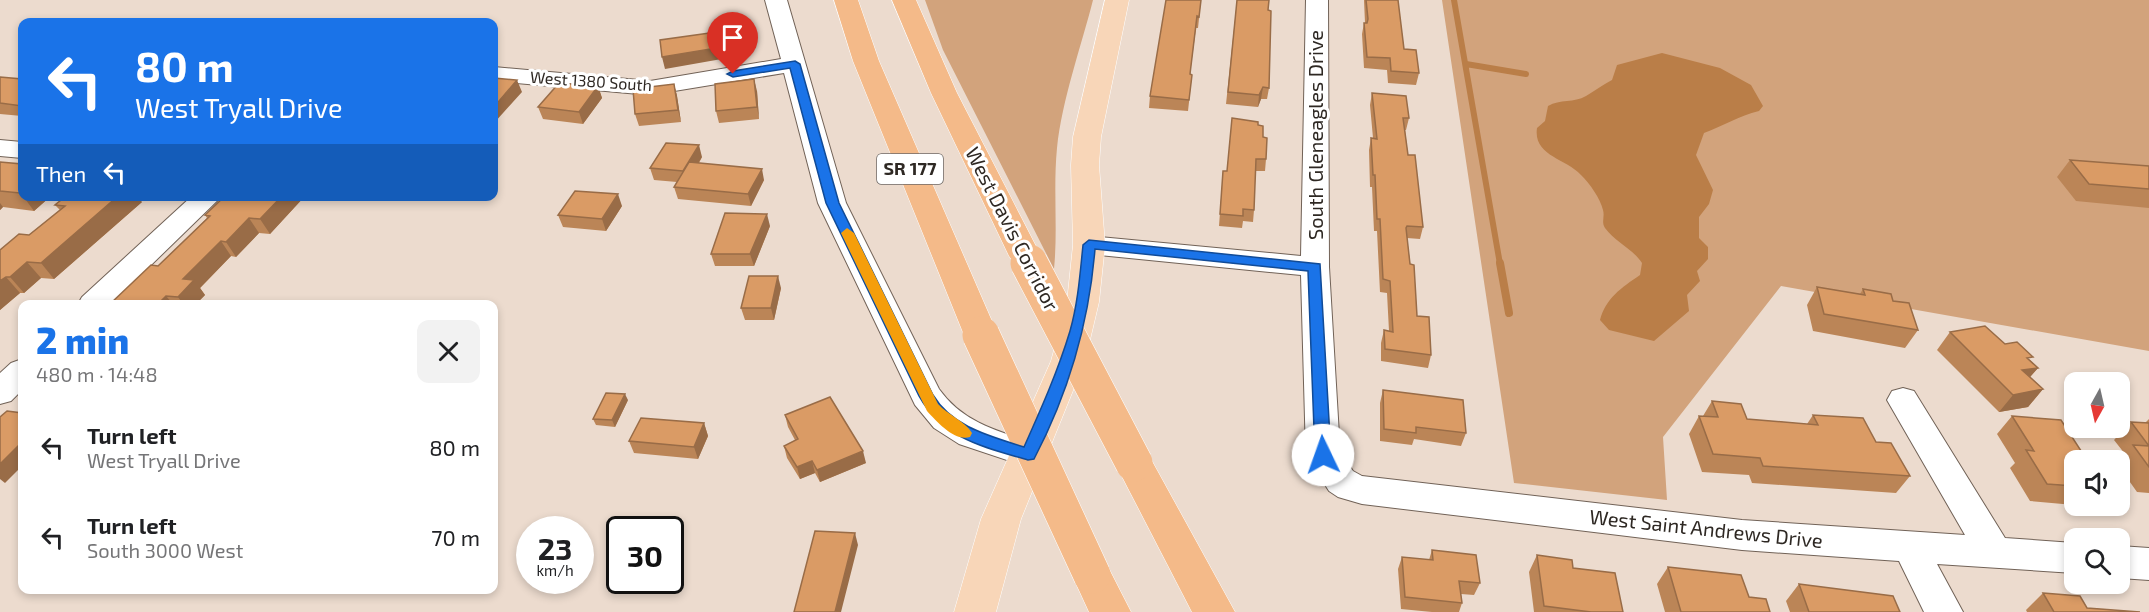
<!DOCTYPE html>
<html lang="en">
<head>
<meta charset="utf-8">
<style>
  :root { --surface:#fff; --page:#f2f2f2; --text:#202124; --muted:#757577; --accent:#1a73e8 }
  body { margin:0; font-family:"Exo 2",sans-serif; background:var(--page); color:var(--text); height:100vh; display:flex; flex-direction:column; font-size:22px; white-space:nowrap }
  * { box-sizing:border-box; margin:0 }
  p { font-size:20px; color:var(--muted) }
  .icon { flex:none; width:33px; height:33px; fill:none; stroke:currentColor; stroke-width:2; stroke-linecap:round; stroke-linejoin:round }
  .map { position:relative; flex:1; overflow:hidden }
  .drawer { position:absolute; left:18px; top:300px; width:480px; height:294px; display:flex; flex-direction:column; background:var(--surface); border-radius:12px; box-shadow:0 3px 9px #0003 }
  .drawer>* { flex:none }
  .guide { position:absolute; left:18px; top:18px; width:480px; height:183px; border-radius:12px; box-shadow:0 3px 9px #0003; background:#1a73e8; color:#fff; overflow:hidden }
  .needle { width:39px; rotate:188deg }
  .controls { position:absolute; left:2064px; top:372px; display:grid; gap:12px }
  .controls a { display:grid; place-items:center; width:66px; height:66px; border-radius:12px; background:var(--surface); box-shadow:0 3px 9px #0003; font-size:30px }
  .speed { position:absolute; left:516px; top:516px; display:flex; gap:12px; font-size:30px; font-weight:700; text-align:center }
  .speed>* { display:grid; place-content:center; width:78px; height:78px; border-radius:50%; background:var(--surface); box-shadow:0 3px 9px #0003; line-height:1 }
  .speed small { font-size:15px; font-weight:400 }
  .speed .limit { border:3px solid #111; border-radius:9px; background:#fff; color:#111 }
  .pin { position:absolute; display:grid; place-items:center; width:51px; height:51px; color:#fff; margin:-62px -26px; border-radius:50% 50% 50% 0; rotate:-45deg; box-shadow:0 0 6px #0007 }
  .pin .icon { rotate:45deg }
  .me { position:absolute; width:66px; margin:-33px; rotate:357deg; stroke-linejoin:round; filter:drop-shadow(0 0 4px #0008) }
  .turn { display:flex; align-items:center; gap:21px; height:126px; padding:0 18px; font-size:27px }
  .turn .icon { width:78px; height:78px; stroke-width:2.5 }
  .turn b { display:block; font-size:42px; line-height:51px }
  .then { display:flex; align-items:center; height:57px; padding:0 18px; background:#0003; gap:12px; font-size:22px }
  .round { display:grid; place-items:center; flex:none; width:63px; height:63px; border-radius:12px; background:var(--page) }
  .head { display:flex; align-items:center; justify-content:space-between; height:102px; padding:0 18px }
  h1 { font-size:36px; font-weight:800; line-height:45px; color:var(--accent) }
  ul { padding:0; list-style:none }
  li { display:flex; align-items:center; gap:18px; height:90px; padding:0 18px }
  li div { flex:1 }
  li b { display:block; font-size:22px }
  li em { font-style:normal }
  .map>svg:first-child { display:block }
  .green { fill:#d2a37c }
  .water { fill:#ba7e48 }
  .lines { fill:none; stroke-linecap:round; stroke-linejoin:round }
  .stream-far1 { stroke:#ba7e48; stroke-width:6 }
  .stream { stroke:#ba7e48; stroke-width:8 }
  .minor-casing { stroke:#716257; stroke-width:2 }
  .major-casing { stroke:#fff; stroke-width:1 }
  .highway-casing { stroke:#fff; stroke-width:1 }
  .minor { fill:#fff; fill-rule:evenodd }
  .major { fill:#f8d6b8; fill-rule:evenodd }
  .highway { fill:#f4ba89; fill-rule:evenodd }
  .highway-bridge-far1-casing { stroke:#fff; stroke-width:29; stroke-linecap:butt }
  .highway-bridge-casing { stroke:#fff; stroke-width:38; stroke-linecap:butt }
  .highway-bridge-far1 { stroke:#f4ba89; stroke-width:28 }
  .highway-bridge { stroke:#f4ba89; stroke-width:37 }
  .wall { fill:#bb8557 }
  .shaded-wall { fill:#996c47 }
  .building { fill:#da9b65; stroke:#996c47; stroke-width:1.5 }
  .route { fill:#1a73e8; stroke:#114b97; stroke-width:1.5 }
  .slow { fill:#f59e0b }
  .labels { text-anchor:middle; stroke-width:6; stroke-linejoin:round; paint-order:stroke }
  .far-street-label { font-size:16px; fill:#2e2823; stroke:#fff }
  .shield { fill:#fff; stroke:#6d6865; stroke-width:1.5 }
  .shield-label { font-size:18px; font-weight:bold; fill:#2e2823 }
  .street-label { font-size:20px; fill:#2e2823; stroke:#fff }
</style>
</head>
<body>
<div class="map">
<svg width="2149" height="612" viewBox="0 0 2149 612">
  <rect width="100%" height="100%" fill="#ecdbce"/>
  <!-- green -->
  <path class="green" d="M925 0H1093C1081 47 1062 100 1057 148 1053 189 1058 229 1054 269L943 50Z
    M1442 0H2149V351L1781 286 1663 437 1667 500 1514 483Z"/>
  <!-- water -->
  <path class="water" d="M1662 53 1720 68 1751 85 1763 106 1759 111C1739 116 1723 126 1704 133L1696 155 1713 190 1709 204 1699 217V238L1708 247V259L1697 271 1700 281 1687 295 1689 311 1654 341 1609 330 1600 320C1606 298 1621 288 1640 275L1642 263C1632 248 1615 242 1605 228 1601 222 1605 217 1603 210 1600 198 1590 184 1581 175 1565 158 1533 156 1537 128L1545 121 1548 106C1560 99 1574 103 1586 96 1595 91 1602 85 1612 80L1617 65Z"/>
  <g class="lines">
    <!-- stream-far1 -->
    <path class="stream-far1" d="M1454 0 1500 264
      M1466 64 1526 74"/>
    <!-- stream -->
    <path class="stream" d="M1500 263 1509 313"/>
    <defs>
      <path id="minor" d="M765 0H787L846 203 939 389C964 424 1001 432 1040 445L1045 454 1040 463 1028 467 959 444 934 428 915 405 818 203 784 73 650 95 494 81V67L650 81 781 59Z
        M1306 0H1328L1329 267 1340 452 1353 471 1362 476 1742 520 1965 535 1887 400 1892 391 1903 388 1914 391 2005 538 2074 543V573L1937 564 1963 612H1924L1899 561 1742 550 1362 504 1338 497 1329 491 1306 455 1301 275 1089 254 1079 252 1075 245 1079 238 1089 236 1301 256Z
        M0 140 22 142V158L0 156Z
        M192 196H222L111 304H78L82 297Z
        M22 359V390L11 401 0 404V373L11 363Z
        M2120 546 2149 548V580L2120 578Z"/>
      <path id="major" d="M1105 0H1129L1101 137 1099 165 1105 245 1099 302 1085 361 1021 519 996 612H954L981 519 1051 361 1067 302 1073 245 1071 165 1073 137Z"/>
      <path id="highway" d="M834 0H858L879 61 998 335 993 344 981 347 969 344 964 335 853 61Z
        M892 0H916L957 93 1041 256 1036 263 1025 266 1014 263 1009 256 931 93Z
        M1134 448 1147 452 1235 612H1192L1115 463 1121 452Z
        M1092 557 1106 563 1131 612H1089L1072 575 1078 563Z"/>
    </defs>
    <!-- minor casing -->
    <use href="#minor" class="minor-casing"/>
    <!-- major casing -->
    <use href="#major" class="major-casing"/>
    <!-- highway casing -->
    <use href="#highway" class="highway-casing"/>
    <!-- minor -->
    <use href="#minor" class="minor"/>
    <!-- major -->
    <use href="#major" class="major"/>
    <!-- highway -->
    <use href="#highway" class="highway"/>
    <defs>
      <path id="highway-bridge-far1" d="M1025 256 1029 264"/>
      <path id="highway-bridge" d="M1029 263 1134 463
        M981 335 1092 575"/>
    </defs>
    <!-- highway-bridge-far1 casing -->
    <use href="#highway-bridge-far1" class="highway-bridge-far1-casing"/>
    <!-- highway-bridge casing -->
    <use href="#highway-bridge" class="highway-bridge-casing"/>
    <!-- highway-bridge-far1 -->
    <use href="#highway-bridge-far1" class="highway-bridge-far1"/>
    <!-- highway-bridge -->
    <use href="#highway-bridge" class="highway-bridge"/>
  </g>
  <!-- wall -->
  <path class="wall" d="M1201 0 1198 28H1196L1190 74 1192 75 1188 111 1149 108 1150 96Z
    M1237 0 1268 10 1269 88 1267 99H1261L1258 107 1226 104Z
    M1364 0H1398L1404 49 1419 73 1416 85 1388 83 1387 70 1364 68 1362 34 1364 23H1365Z
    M0 77 22 79V116L0 114Z
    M674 84 677 96 681 122 639 126 635 114Z
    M598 86 602 98 583 124 543 119 538 107Z
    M757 91 759 119 719 123 716 111Z
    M1372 93 1409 118 1406 130H1405L1408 155 1423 227 1420 239 1407 238 1417 316 1431 355 1428 368 1381 361V343L1384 330 1389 331 1387 293 1380 292 1377 231H1374L1372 187H1370L1369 150 1371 138H1373L1370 105Z
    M1258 125 1263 137 1266 159 1265 171H1255L1254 210 1253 222 1243 221 1242 228 1219 226 1223 171H1227Z
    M702 157 699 163 764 180 751 206 678 199 674 187 677 182 654 180 650 168Z
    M2070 160 2149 166V208L2076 201 2057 177Z
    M0 162 22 164V196H51L34 211 3 207 0 210Z
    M305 196 270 234 259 233 236 257 231 256 200 288 205 295 196 304H110L158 266 207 218 205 215Z
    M142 202 54 279 41 278 24 293H20L0 310V250L29 235 60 210 55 205Z
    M622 206 606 231 563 227 558 215Z
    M770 226 754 266H715L711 254Z
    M1817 287 1860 294 1863 289 1893 301 1918 330 1905 348 1813 331 1807 305Z
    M781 288 774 320H745L741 308Z
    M1950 332 2005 344 2030 360 2038 368 2030 377 2043 389 2028 407 1999 412 1937 350Z
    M1383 390 1466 433 1461 446 1414 439 1412 445 1380 441V403Z
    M628 400 615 427 596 425 593 419Z
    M1712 401 1747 419 1807 424 1813 415 1876 442 1910 476 1896 493 1752 483 1749 475 1702 472 1689 434 1699 416H1703Z
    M785 415 866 463 820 482 815 473 800 479 787 458 784 446 795 440 788 427Z
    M2012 416 2083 454 2074 460V505L2030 501 2010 468 2015 463 1997 434Z
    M2149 419V493L2137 492 2120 468V460H2118L2125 454 2114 440 2131 422 2145 423Z
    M704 423 708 436 698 459 634 453 629 441Z
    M1432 550 1480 583 1474 595 1461 594 1462 603 1459 612H1432L1401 609 1398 569 1402 557 1429 560Z
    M1537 555 1623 612H1534L1529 572Z
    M1668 567 1749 597 1770 612H1665L1657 584Z
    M1799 584 1900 612H1790L1786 601Z
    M2043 593 2087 608 2140 612H2027L2026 610Z"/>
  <!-- shaded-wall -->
  <path class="shaded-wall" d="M745 28 750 54 665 69 662 57Z
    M754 79 757 91 759 119 757 107Z
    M517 80 522 92 494 123V107Z
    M674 84 677 96 681 122 678 110Z
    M598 86 602 98 583 124 579 112Z
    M1263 87 1261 99 1258 107 1259 95Z
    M699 145 702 157 686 182 683 171Z
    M762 169 764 180 751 206 748 194Z
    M618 194 622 206 606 231 602 219Z
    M23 196H51L34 211Z
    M118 196H137L142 202 54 279 41 263Z
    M282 196H305L270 234 260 219Z
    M0 203 3 207 0 210Z
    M767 214 770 226 754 266 750 254Z
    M249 218 259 233 236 257 226 242Z
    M221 241 231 256 200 288 205 295 196 304H183L178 297 183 279Z
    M27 262 41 278 24 293 10 277Z
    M778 276 781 288 774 320 771 308Z
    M6 277 20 293 0 310V281Z
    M166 296 173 304H158Z
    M2038 368 2023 385 2022 370Z
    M2043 389 2028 407 1999 412 2013 395Z
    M625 394 628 400 615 427 612 420Z
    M704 423 708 436 698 459 694 447Z
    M22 442V466L5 483 0 479V464Z
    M863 451 866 463 820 482 817 470Z
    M812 461 815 473 800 479 797 467Z
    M855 533 858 545 841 612H835Z"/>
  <!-- building -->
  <path class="building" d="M1166 0H1201L1199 17 1197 16 1190 74 1192 75 1189 100 1150 96Z
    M1237 0H1269L1268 10 1271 11 1269 88 1263 87 1259 95 1228 92Z
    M1366 0H1398L1404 49 1416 50 1419 73 1391 71 1390 58 1367 57 1364 23H1367L1368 19Z
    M745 28 747 43 662 57 660 40Z
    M0 77 22 79V106L0 103Z
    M494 78 517 80 494 107Z
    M754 79 757 107 716 111 715 84Z
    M559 83 598 86 579 112 538 107Z
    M674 84 678 110 635 114 633 89Z
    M1372 93 1406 96 1409 118H1403L1408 155H1415L1423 227 1407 226 1406 228 1410 264 1414 265 1417 316 1429 317 1431 355 1385 349 1384 330 1393 332 1390 281 1383 279 1380 219H1377L1375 175H1373L1371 138 1377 139Z
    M1232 118 1258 122V125L1263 126V137L1267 138 1266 159H1256L1254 210 1243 209V216L1220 214 1223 171H1227Z
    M666 143 699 145 683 171 650 168Z
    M2070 160 2149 166V189L2089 184Z
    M0 162 22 164V191L20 193 0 191Z
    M689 162 762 169 748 194 674 187Z
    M575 191 618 194 602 219 558 215Z
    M66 196H118L41 263 27 262 10 277H6L0 281V250L19 234 29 235 65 206 55 205Z
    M225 196H282L260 219 249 218 226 242 221 241 183 279 194 280 178 297 166 296 158 304H110L151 265 158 266 210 216 205 215Z
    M725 213 767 214 750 254H711Z
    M749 276H778L771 308H741Z
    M1817 287 1865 295 1863 289 1891 294 1893 301 1909 303 1918 330 1824 314Z
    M1985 326 2005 344 2017 342 2033 357 2027 358 2038 368 2022 370 2043 389 2013 395 1950 332Z
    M1383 390 1463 400 1466 433 1416 427V433L1384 429Z
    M606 393 625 394 612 420 593 419Z
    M830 397 863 451 817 470 812 461 797 467 784 446 798 439 785 415Z
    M1712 401 1741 404 1747 419 1818 425 1813 415 1863 418 1876 442 1891 443 1910 476 1763 466 1760 458 1713 454 1699 416 1718 417Z
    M7 411 22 413V442L0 464V417Z
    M2012 416 2061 420 2083 454H2094L2098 460H2074V486L2047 484 2026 450 2034 451Z
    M641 418 704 423 694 447 629 441Z
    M2131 422 2149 423V446Z
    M2133 445 2149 446V467Z
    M815 531 855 533 835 612H794Z
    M1432 550 1476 555 1480 583 1459 581 1462 603 1405 597 1402 557 1433 560Z
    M1537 555 1572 560 1573 568 1615 573 1623 612H1591L1544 606Z
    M1668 567 1741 575 1749 597 1766 599 1770 612H1681Z
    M1799 584 1893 596 1900 612H1809Z
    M2043 593 2080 596 2087 608 2140 612H2054Z"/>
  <!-- route -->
  <path class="route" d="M795 61 800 64 839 203 933 395C952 427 990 436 1024 447 1041 409 1058 371 1070 331 1078 303 1080 274 1083 245L1089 240 1320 264 1331 455 1329 459H1318L1315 455 1308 271 1095 249C1089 323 1068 394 1034 459L1028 460C984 447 943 439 919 396L826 203 790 68 733 77 727 74 733 71Z"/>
  <!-- slow -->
  <path class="slow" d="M847 228 854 233 938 404C948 415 965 421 972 433L970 437C955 442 937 422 927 411L841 233Z"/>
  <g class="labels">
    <!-- far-street labels -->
    <g class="far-street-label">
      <text transform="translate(591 81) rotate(4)" y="6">West 1380 South</text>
    </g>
    <!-- shield labels -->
    <rect class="shield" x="877" y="154" width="66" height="30" rx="4.5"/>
    <g class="shield-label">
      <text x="910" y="175">SR 177</text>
    </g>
    <!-- street labels -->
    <g class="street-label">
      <text transform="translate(1316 135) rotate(-90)" y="7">South Gleneagles Drive</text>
      <text transform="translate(1012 229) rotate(63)" y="7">West Davis Corridor</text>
      <text transform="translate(1706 529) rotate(6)" y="7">West Saint Andrews Drive</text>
    </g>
  </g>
</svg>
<div class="controls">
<a><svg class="needle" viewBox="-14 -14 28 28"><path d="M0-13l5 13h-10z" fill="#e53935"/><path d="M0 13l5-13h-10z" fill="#757577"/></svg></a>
<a><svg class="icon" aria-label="sound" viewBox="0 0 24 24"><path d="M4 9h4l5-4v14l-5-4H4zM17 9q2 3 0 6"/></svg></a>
<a><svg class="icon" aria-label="search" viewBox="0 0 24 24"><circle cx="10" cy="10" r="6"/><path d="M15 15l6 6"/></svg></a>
</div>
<div class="speed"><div>23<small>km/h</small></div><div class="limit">30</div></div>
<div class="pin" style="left:733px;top:74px;background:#d93025"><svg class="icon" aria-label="arrive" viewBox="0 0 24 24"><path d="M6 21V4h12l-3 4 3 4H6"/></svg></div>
<svg class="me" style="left:1323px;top:455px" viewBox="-20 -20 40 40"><circle r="19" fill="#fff"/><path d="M0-13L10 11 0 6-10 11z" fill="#1a73e8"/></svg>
<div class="guide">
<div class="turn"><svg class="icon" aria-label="left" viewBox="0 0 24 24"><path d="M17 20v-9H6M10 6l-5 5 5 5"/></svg><div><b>80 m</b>West Tryall Drive</div></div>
<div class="then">Then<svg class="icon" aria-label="left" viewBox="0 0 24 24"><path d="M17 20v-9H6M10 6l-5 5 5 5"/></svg></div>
</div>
<section class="drawer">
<div class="head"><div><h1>2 min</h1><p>480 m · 14:48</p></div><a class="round"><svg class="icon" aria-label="close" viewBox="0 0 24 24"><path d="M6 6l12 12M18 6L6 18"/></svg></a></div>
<ul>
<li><svg class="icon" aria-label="left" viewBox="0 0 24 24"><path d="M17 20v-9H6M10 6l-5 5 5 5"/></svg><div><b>Turn left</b><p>West Tryall Drive</p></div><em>80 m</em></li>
<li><svg class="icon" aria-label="left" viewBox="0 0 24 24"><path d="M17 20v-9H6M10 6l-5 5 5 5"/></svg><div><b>Turn left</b><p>South 3000 West</p></div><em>70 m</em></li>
</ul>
</section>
</div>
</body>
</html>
